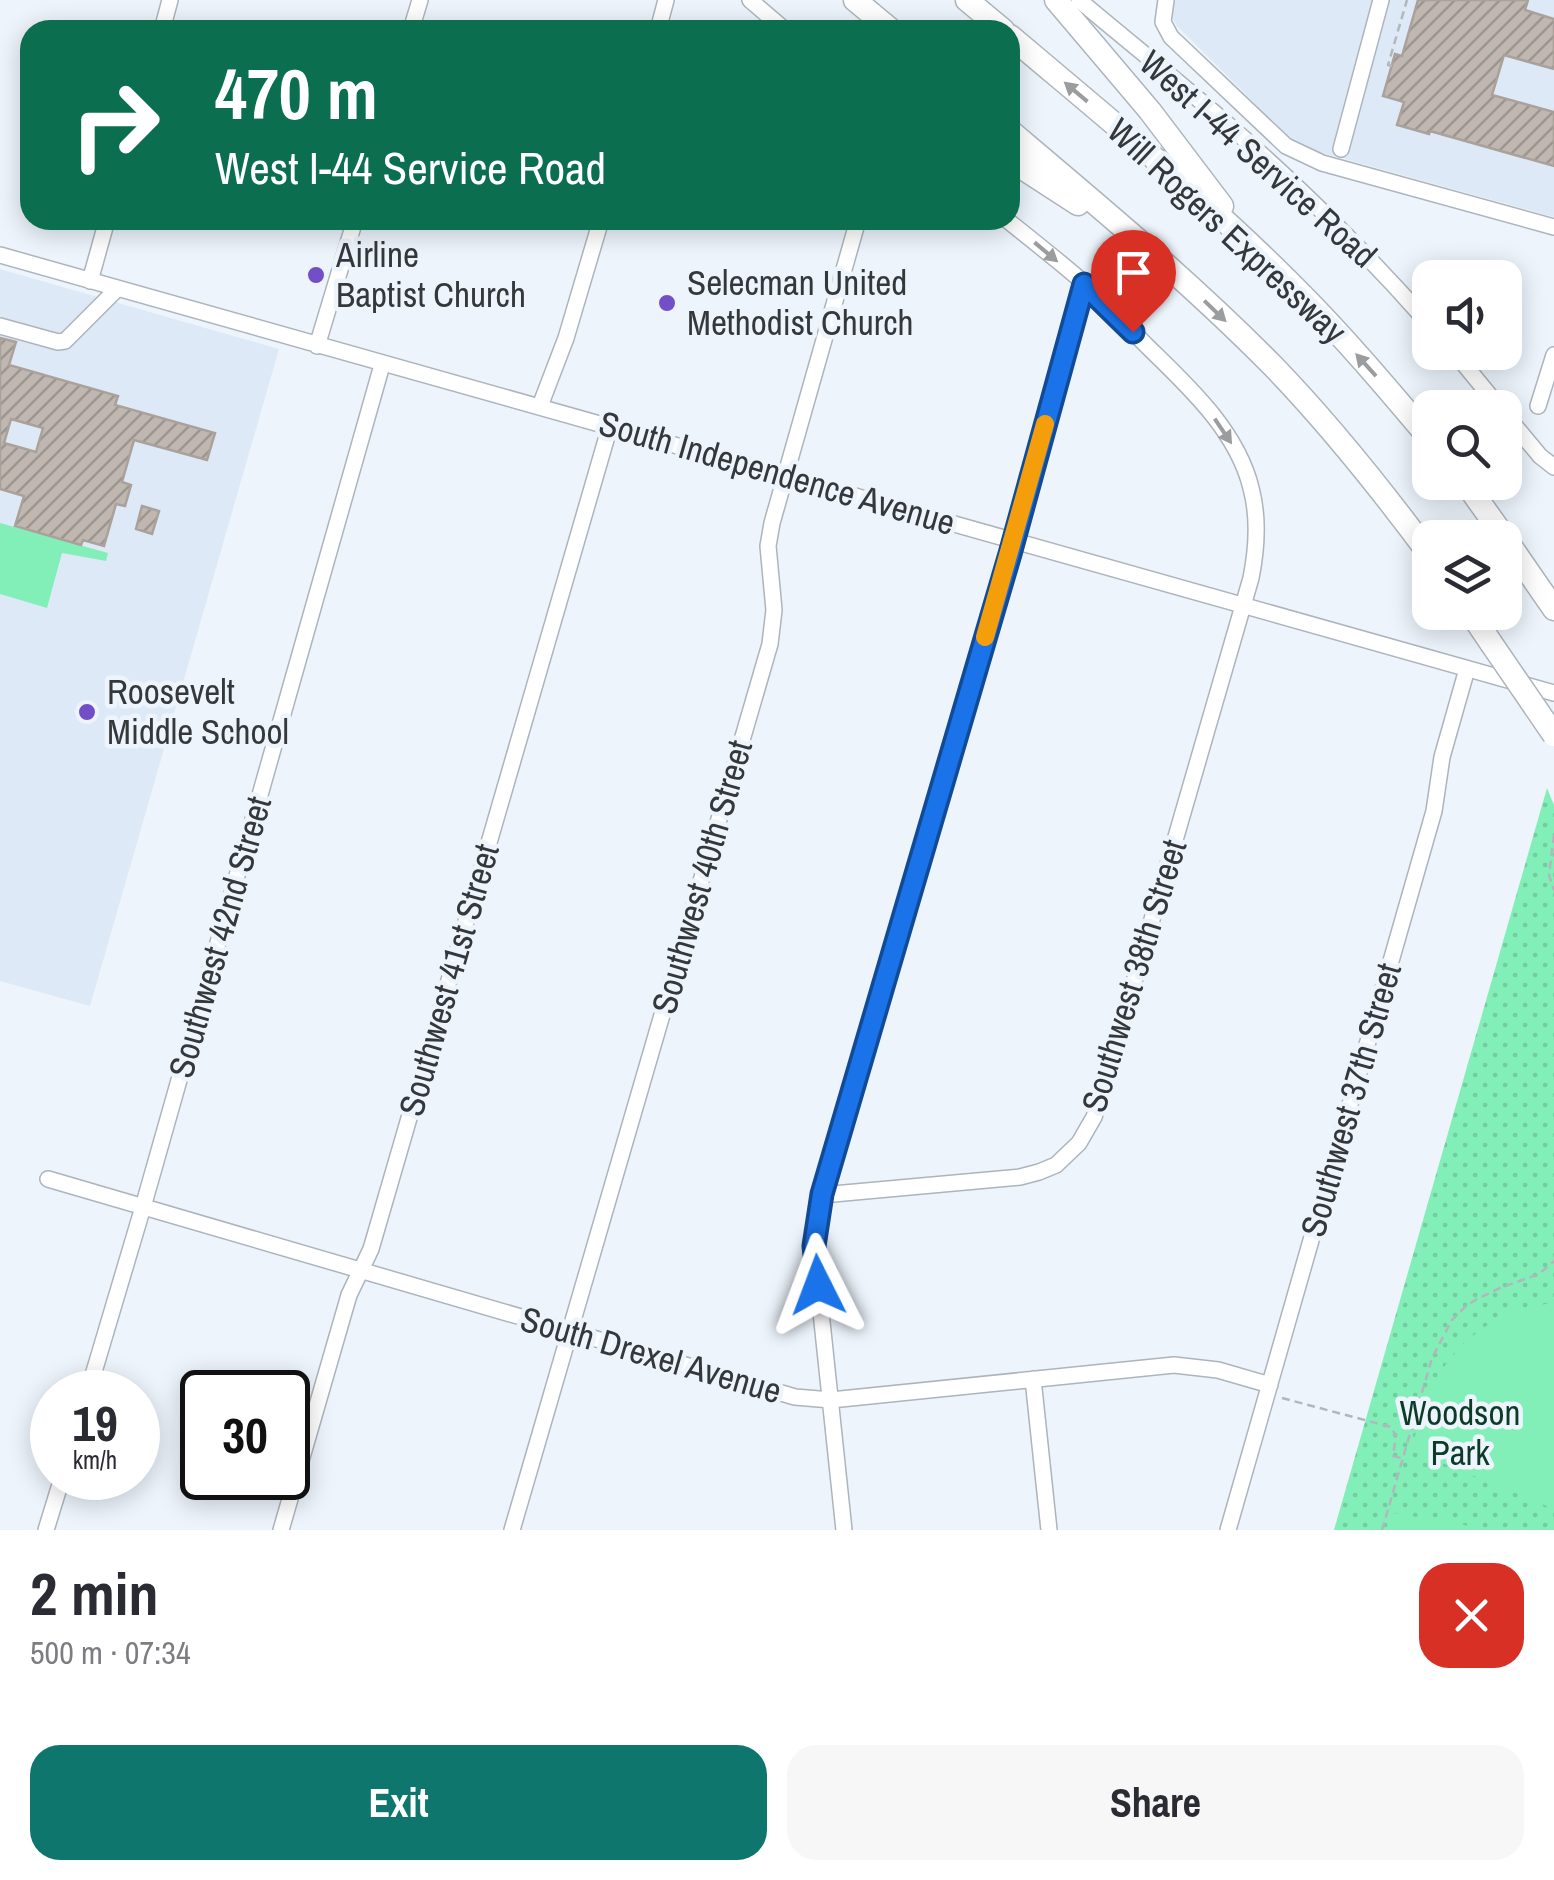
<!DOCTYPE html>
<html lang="en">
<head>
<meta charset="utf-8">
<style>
  :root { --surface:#fff; --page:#f7f7f7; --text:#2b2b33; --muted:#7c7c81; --accent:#0f766e }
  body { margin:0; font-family:"Archivo Narrow",sans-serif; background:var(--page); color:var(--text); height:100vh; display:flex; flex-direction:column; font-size:38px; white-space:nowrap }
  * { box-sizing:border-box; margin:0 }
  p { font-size:32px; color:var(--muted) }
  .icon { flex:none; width:55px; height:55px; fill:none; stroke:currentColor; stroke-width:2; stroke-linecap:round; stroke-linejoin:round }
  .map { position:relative; height:1530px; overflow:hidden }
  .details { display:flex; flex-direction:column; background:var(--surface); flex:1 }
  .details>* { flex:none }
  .top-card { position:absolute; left:20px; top:20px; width:1000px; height:210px; border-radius:30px; box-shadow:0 5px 25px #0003; background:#0b6e4f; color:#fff; overflow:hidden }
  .buttons { position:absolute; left:1412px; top:260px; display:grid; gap:20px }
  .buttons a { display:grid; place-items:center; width:110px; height:110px; border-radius:20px; background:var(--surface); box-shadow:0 5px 25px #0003; font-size:50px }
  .speed { position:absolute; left:30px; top:1370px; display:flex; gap:20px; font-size:50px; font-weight:700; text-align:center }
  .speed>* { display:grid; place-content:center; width:130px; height:130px; border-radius:50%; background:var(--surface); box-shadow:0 5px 25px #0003; line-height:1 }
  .speed small { font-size:25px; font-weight:400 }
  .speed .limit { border:5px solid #111; border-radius:15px; background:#fff; color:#111 }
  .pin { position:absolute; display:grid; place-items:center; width:85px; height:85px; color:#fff; margin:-102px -42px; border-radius:50% 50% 50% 0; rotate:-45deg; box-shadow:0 0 10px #0007 }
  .pin .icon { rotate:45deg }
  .me { position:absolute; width:110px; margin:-55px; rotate:357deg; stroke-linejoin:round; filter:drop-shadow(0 0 8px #0008) }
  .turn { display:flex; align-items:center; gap:35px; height:210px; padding:0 30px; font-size:45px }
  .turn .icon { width:130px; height:130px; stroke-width:2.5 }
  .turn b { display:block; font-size:70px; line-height:85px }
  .round { display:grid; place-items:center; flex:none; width:105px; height:105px; border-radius:30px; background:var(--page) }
  .summary { display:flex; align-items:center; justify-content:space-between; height:170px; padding:0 30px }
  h1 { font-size:60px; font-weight:800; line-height:75px }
  .cta { display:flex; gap:20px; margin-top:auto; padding:20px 30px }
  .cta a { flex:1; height:115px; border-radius:30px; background:var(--accent); color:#fff; font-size:40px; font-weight:800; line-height:115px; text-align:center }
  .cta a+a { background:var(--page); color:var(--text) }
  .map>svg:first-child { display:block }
  .built { fill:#dde9f7 }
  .park { fill:url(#park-dots) }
  .pitch { fill:#83efb8 }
  .building { fill:url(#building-hatch); stroke:#a9a19a; stroke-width:2.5; fill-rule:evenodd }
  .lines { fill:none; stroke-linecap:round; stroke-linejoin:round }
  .minor-casing { stroke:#adb4bb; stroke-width:18 }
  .highway-casing { stroke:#adb4bb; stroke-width:25 }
  .path { stroke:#b1b7bd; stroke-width:2.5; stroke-dasharray:8 5; stroke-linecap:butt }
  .minor { stroke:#fff; stroke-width:15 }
  .highway { stroke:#fff; stroke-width:22 }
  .highway-bridge-casing { stroke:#adb4bb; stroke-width:25; stroke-linecap:butt }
  .highway-bridge { stroke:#fff; stroke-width:22 }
  .oneway { fill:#9a9c9d }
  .route-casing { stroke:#114b97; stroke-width:25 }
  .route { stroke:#1a73e8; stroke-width:18 }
  .slow { stroke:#f59e0b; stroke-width:18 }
  .poi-dot { fill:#724ec7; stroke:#edf4fc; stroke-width:4 }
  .labels { text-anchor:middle; stroke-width:9; stroke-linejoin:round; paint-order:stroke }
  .street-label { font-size:35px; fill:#35383b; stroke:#edf4fc }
  .poi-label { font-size:35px; fill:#35383b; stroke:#edf4fc; text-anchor:start }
  .park-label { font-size:35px; fill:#0c3c27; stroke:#edf4fc }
</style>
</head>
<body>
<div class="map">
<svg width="1554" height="1530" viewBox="0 0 1554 1530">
  <defs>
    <pattern id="park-dots" width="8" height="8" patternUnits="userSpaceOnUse" patternTransform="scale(2.5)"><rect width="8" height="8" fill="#83efb8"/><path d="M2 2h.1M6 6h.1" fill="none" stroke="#72ce9f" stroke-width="1.8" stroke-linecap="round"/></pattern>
    <pattern id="building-hatch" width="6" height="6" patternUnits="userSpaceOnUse" patternTransform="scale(2.5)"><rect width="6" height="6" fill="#bfb7b0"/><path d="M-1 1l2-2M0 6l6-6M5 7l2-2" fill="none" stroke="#9c9690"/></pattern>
  </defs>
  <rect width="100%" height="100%" fill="#edf4fc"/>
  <!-- built -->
  <path class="built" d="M1175 0H1554V217L1305 148 1293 141 1177 26 1172 17Z
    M0 269 279 349 90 1006 0 981Z"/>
  <!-- park -->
  <path class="park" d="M1547 788 1554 805V1530H1334Z"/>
  <!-- pitch -->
  <path class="pitch" d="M0 523 108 553 106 561 62 553 47 608 0 594Z
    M1554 1303V1509L1411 1450C1417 1430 1422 1410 1431 1390 1454 1340 1500 1308 1554 1303Z
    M1393 1513 1493 1530H1388Z"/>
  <!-- building -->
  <path class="building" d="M1418 0H1528L1525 10 1554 19V69L1504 55 1492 95 1554 112V166L1430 131 1429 134 1397 125 1404 102 1383 96 1395 54 1402 56Z
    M0 338 16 342 9 365 118 396 115 405 215 433 207 460 134 440 122 482 131 485 125 506 116 504 104 546 83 540 81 545 15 526 24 496 0 489ZM11 419 43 428 36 452 4 443Z
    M142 506 159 511 152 534 136 529Z"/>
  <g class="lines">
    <defs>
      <path id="minor" d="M750 0 785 30
        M1079 0C1130 43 1183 85 1233 129 1303 190 1369 256 1430 325
        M1166 0 1163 22 1171 37 1286 146 1322 163 1554 227
        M162 30 170 0
        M411 30 420 0
        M658 30 666 0
        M1341 149 1381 0
        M0 255 1554 693
        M90 281 107 220
        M0 326 58 342 65 341 117 289
        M317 346 355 220
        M1454 352 1500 408
        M540 406 566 338 601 220
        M1538 406 1554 355
        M1505 414 1540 456 1554 467
        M48 1179 795 1397 831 1400 1174 1365 1218 1370 1270 1385
        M822 1195 1020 1177 1039 1172 1056 1165 1079 1143 1094 1117 1102 1092 1251 578C1257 548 1259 518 1251 488 1237 431 1189 387 1149 348 1127 326 1106 303 1084 283 1059 261 1033 241 1007 220
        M1033 1379 1049 1530
        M88 1392 143 1207 382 365
        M46 1530 62 1478
        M281 1530 349 1295 371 1249 610 426
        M512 1530 770 644 774 610 768 546 772 523 858 220
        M844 1530 814 1246 822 1195 1009 554 1084 283
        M1228 1530 1434 811 1442 757 1467 669"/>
      <path id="highway" d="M855 0 891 30
        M967 0 1003 30
        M1056 0 1150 111 1222 206
        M1010 36C1107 118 1207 199 1297 290 1344 337 1387 388 1430 439
        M1010 131C1100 207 1190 282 1273 366 1330 425 1381 489 1430 555
        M1010 160 1078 204
        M1465 482 1505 538
        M1505 538 1554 609
        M1470 612 1491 643"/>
    </defs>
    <!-- minor casing -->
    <use href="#minor" class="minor-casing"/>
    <!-- highway casing -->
    <use href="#highway" class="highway-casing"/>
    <!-- path -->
    <path class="path" d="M1392 66 1388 65 1407 0
      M1554 835 1549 875 1554 890
      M1282 1398 1391 1427 1396 1436 1393 1456 1401 1458
      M1382 1530 1432 1358 1452 1320 1466 1306 1477 1299 1500 1288 1539 1274 1554 1261"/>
    <!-- minor -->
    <use href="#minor" class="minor"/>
    <!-- highway -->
    <use href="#highway" class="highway"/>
    <defs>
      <path id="highway-bridge" d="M1491 643 1554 735"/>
    </defs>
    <!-- highway-bridge casing -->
    <use href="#highway-bridge" class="highway-bridge-casing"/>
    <!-- highway-bridge -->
    <use href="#highway-bridge" class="highway-bridge"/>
  </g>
  <!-- one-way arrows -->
  <defs><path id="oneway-solid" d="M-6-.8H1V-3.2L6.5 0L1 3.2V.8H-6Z" transform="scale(2.5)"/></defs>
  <g class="oneway">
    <use href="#oneway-solid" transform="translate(1076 92) rotate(-140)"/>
    <use href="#oneway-solid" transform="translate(1046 252) rotate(40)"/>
    <use href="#oneway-solid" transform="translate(1215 311) rotate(44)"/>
    <use href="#oneway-solid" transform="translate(1366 365) rotate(-132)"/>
    <use href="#oneway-solid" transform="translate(1223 431) rotate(56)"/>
  </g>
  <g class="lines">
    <defs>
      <path id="route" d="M818 1285 814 1246 822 1194 1010 554 1084 284 1133 332"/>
    </defs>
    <!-- route casing -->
    <use href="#route" class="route-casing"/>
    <!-- route -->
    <use href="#route" class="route"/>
    <!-- slow -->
    <path class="slow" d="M985 637 1045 424"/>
  </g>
  <!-- markers -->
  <g class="poi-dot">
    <circle cx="316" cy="275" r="10"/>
    <circle cx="667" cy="303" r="10"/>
    <circle cx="87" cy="712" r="10"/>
  </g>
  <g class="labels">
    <!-- street labels -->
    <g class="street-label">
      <text transform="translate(1258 159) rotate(42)" y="12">West I-44 Service Road</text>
      <text transform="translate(1227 231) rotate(43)" y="12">Will Rogers Expressway</text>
      <text transform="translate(777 473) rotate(16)" y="12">South Independence Avenue</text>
      <text transform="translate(702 877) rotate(-74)" y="12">Southwest 40th Street</text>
      <text transform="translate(220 937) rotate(-74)" y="12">Southwest 42nd Street</text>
      <text transform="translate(1134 976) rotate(-73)" y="12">Southwest 38th Street</text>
      <text transform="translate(449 980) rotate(-74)" y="12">Southwest 41st Street</text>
      <text transform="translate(1351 1100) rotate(-74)" y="12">Southwest 37th Street</text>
      <text transform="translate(651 1355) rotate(16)" y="12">South Drexel Avenue</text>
    </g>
    <!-- poi labels -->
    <g class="poi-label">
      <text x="336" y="267">Airline<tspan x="336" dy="40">Baptist Church</tspan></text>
      <text x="687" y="295">Selecman United<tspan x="687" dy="40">Methodist Church</tspan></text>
      <text x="107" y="704">Roosevelt<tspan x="107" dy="40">Middle School</tspan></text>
    </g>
    <!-- park labels -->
    <g class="park-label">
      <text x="1460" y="1425">Woodson<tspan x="1460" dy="40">Park</tspan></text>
    </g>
  </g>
</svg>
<div class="buttons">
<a><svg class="icon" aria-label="sound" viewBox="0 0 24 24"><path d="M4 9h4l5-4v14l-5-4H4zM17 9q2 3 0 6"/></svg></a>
<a><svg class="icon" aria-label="search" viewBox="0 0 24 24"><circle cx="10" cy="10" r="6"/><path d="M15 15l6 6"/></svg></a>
<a><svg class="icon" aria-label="layers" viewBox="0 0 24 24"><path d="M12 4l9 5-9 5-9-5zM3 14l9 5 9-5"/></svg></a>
</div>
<div class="speed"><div>19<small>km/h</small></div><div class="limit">30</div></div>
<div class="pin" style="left:1133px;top:332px;background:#d93025"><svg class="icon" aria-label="arrive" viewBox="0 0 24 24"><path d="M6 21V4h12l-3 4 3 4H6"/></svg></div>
<svg class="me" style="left:818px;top:1285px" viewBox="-20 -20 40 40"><path d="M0-17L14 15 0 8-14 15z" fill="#1a73e8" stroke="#fff" stroke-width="4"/></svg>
<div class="top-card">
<div class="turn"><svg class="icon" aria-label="right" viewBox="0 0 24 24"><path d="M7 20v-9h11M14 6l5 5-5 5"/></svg><div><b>470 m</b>West I-44 Service Road</div></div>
</div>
</div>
<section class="details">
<div class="summary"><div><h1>2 min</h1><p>500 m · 07:34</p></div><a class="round" style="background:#d93025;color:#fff"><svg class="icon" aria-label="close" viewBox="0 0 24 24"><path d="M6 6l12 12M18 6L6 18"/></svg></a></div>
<div class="cta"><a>Exit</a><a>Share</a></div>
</section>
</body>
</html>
